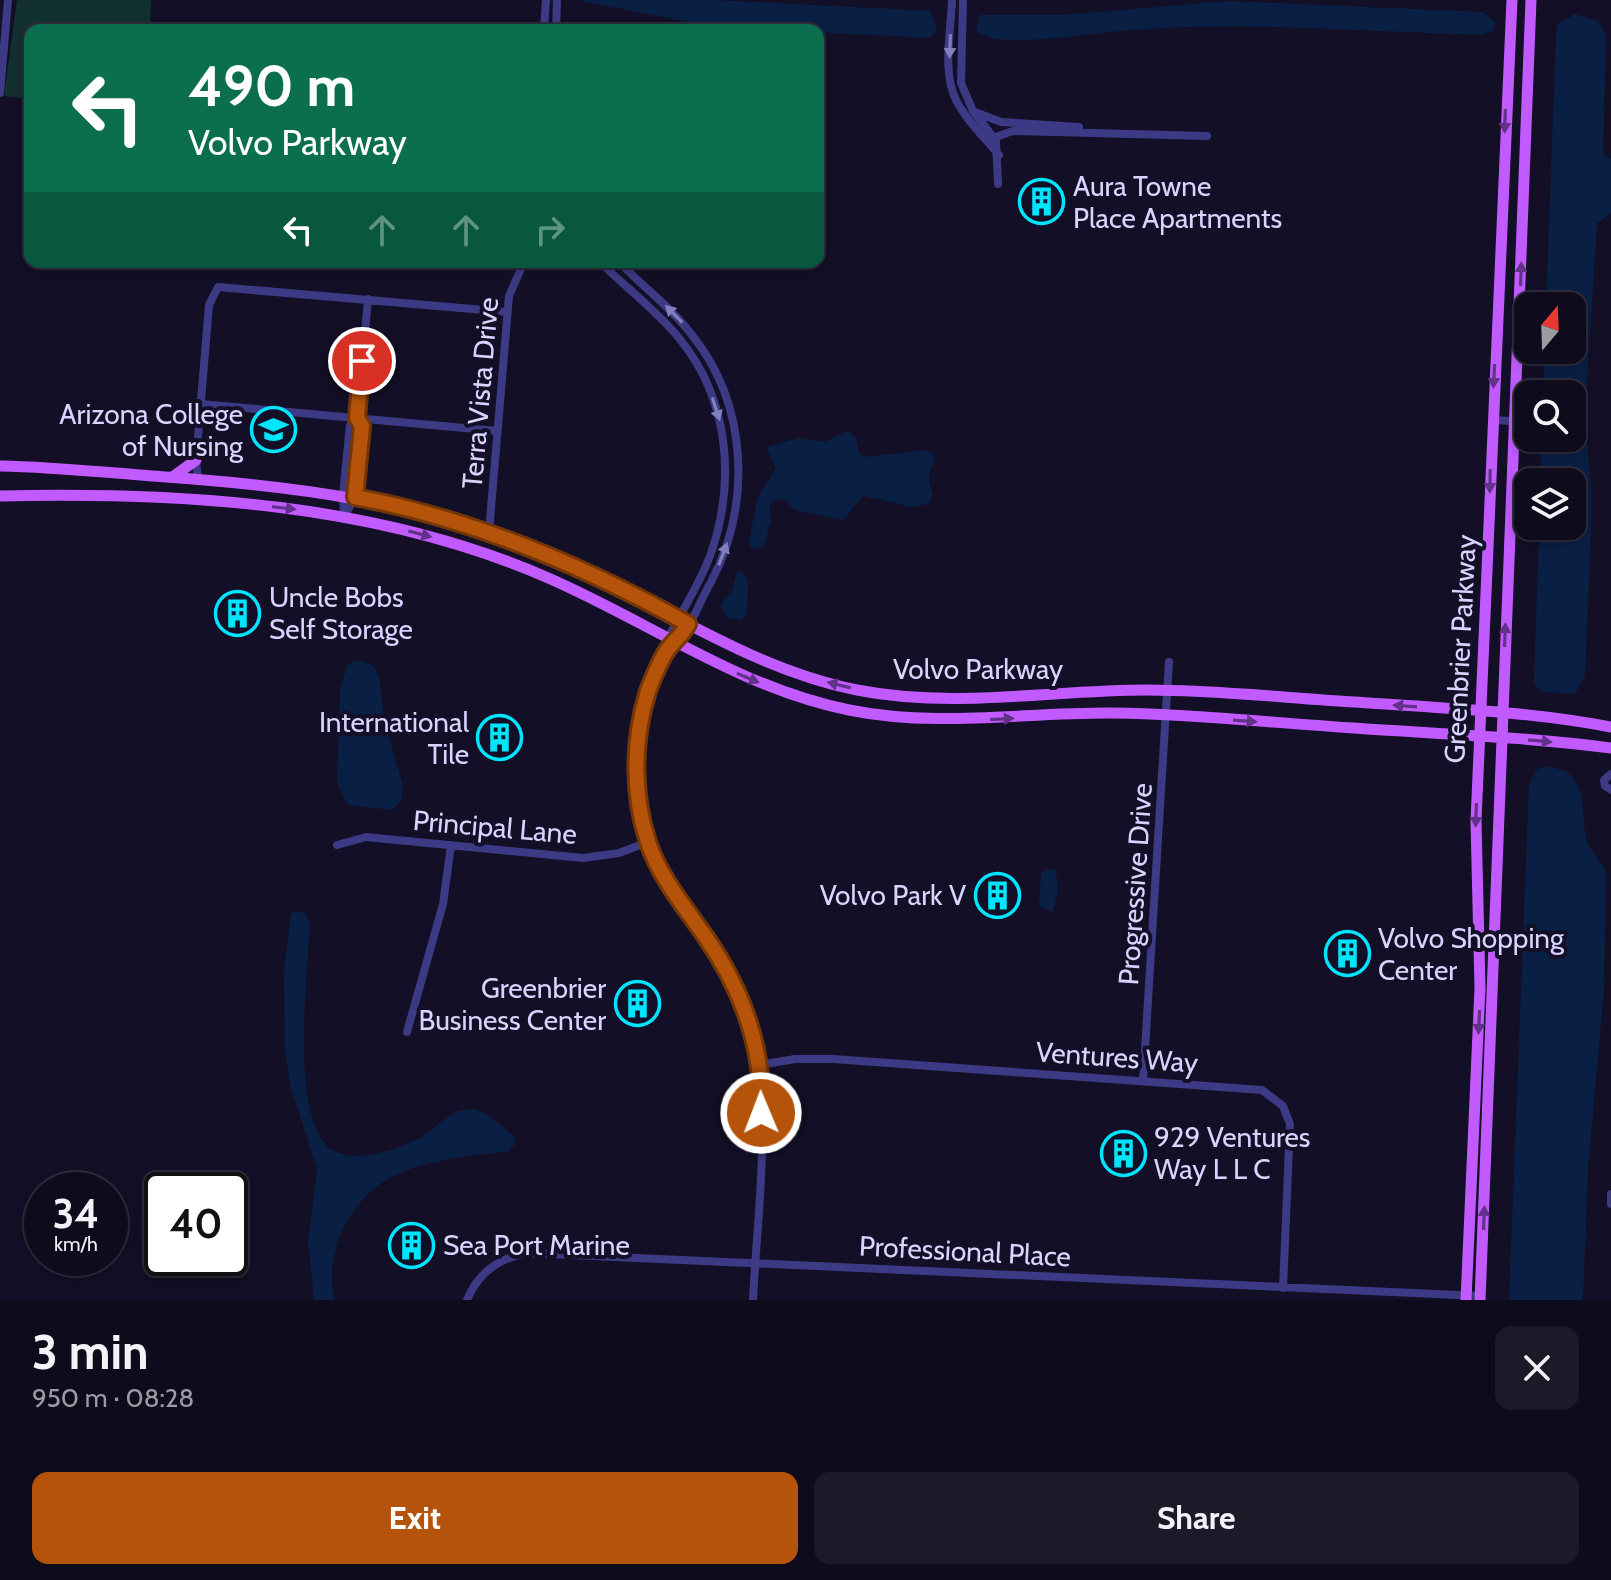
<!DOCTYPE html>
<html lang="en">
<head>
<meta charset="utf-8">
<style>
  :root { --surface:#0e0b1c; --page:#1c1929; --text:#f1f3f6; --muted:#9b9ba3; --line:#2e2b3b; --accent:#b45309 }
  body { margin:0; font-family:Cabin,sans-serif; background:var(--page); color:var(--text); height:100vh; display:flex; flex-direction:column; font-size:30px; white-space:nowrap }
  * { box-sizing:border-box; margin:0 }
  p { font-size:26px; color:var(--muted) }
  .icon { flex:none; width:44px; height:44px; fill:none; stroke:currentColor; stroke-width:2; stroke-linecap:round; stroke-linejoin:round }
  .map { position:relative; height:1300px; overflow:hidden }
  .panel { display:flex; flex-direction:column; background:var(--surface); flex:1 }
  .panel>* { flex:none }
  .banner { position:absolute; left:24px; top:24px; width:800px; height:244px; border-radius:16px; box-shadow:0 4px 12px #0003,0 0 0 2px var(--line); background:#0b6e4f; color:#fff; overflow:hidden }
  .needle { width:52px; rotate:19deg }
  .fabs { position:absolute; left:1514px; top:292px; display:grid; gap:16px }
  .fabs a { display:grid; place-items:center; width:72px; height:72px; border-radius:16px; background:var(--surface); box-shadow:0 4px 12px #0003,0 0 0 2px var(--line); font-size:40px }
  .speed { position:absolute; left:24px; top:1172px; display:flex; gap:16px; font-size:40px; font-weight:700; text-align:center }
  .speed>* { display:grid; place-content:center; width:104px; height:104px; border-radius:50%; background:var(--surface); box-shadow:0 4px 12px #0003,0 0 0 2px var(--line); line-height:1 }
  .speed small { font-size:20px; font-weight:400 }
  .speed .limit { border:4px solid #111; border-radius:12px; background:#fff; color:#111 }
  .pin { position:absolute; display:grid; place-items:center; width:68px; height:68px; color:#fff; margin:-34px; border:4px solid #fff; border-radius:50%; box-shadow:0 2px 8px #0007 }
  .me { position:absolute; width:88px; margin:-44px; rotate:359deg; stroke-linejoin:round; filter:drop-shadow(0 0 6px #0008) }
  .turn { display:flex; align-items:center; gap:28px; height:168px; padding:0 32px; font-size:36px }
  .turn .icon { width:104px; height:104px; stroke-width:2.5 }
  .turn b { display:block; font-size:56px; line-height:68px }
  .lanes { display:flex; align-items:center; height:76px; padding:0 32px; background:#0003; justify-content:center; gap:40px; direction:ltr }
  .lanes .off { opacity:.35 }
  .round { display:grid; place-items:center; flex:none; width:84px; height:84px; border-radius:16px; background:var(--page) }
  .overview { display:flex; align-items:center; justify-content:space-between; height:136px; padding:0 32px }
  h1 { font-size:48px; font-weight:700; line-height:60px }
  .primary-button { display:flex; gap:16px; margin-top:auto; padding:16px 32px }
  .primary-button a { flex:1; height:92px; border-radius:16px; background:var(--accent); color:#fff; font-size:32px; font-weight:700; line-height:92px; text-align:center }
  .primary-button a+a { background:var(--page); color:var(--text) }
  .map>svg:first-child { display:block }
  .green { fill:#12302f }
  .water { fill:#0a1f44 }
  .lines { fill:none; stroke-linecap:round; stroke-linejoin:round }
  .minor { stroke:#3d3a85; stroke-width:8 }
  .major { stroke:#c25bff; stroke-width:11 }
  .oneway { fill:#837fbc }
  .oneway2 { fill:#623188 }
  .route-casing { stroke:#753606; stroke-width:20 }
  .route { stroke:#b45309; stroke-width:14 }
  .labels { text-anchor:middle; stroke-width:8; stroke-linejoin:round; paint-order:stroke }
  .poi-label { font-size:28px; fill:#d9d4ff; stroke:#130f26; text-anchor:start }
  .street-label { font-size:28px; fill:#d9d4ff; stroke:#130f26 }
</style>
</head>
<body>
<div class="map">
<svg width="1611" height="1300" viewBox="0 0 1611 1300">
  <rect width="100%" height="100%" fill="#130f26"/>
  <!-- green -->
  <path class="green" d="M17 0H151L150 30H30V99L4 96Z"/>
  <!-- water -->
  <path class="water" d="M578 0H716L930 11 937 30 931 38 713 27Z
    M1228 1 1483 12 1495 22 1493 31 1480 35C1356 31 1232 20 1108 32 1081 35 994 49 976 31L980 15H1063Z
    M1575 14 1598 21 1606 35 1603 155 1611 159V213L1597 224 1585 412 1592 503 1585 676 1575 694 1542 692 1534 684 1539 526H1572V482H1540L1542 438H1572V394H1543L1545 350H1572V306H1546L1556 33 1558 24Z
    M848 431 856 439 859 453 867 457 924 450 932 453 935 461C927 476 927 480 933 494L929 504 913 507 863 496 843 520 795 510 785 500 777 499 770 504 771 520 764 547 751 548 749 543 757 499 776 468 766 447 799 438 824 442Z
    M737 572H742L748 580 747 615 740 620 727 617 720 606 732 591Z
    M357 660 374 666 379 676 384 720 403 786 401 800 392 810 348 805 338 786 337 774 340 688 348 664Z
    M1547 766 1567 771 1574 779 1581 793 1586 841 1606 871 1604 990 1588 1169 1583 1300H1509L1529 784 1536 770Z
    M1046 869 1056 870 1058 890 1053 912 1039 906 1041 874Z
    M298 911 305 913 310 924C308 972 289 1118 331 1149 346 1159 368 1156 384 1152 395 1149 408 1144 418 1139 435 1131 450 1108 470 1109 487 1110 503 1127 515 1137V1144L507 1152C473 1154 412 1162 383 1182 345 1209 324 1255 335 1300H314L308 1242 317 1169 290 1085 285 1051 284 969 291 913Z"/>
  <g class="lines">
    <!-- minor -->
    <path class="minor" d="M952 0C951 31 942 72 956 100 966 120 985 138 999 155
      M963 0 961 83 973 111 996 141 998 184
      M544 30 546 0
      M556 30 557 0
      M0 93 8 0
      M975 112 1001 122 1079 127
      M987 140 1013 131 1207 136
      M600 262C625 287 656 310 679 338 730 400 736 483 710 556 699 585 682 611 668 638 668 656 655 671 649 688 636 727 633 768 640 808 653 881 709 929 739 994 778 1076 757 1210 753 1300
      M619 262C643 287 671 307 692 335 748 405 752 504 711 582 700 600 690 631 675 645
      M201 404 497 431
      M1492 420 1512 421
      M198 479 196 460 209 305 218 287 507 312
      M344 514 343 495 350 425 357 418
      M344 517 355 497 362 426 357 418 368 299
      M489 532 509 296 524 262
      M1611 774 1604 780 1605 786 1611 790
      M337 845 366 837 583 858 619 853 648 842
      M407 1032 443 904 451 845
      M760 1065 795 1059H833L1262 1090 1283 1106 1290 1124 1283 1288
      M1143 1081 1169 662
      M1611 1194V1204
      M467 1300C478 1273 498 1258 527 1253L1480 1296"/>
    <!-- major -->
    <path class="major" d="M0 466C55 467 111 473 166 477 295 486 418 502 539 551 647 594 742 667 857 690 953 709 1051 690 1147 690 1217 690 1286 698 1355 702 1440 708 1527 711 1611 727
      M174 476 196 460
      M0 496C184 492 376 503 546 577 648 621 739 688 849 710 938 728 1024 712 1114 713 1194 714 1274 723 1354 728 1440 734 1526 737 1611 748
      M1466 1300 1480 988 1476 821 1512 0
      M1480 1300 1531 0"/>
  </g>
  <!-- one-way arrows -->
  <defs><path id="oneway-solid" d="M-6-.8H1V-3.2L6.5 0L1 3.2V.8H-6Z" transform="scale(2)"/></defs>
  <g class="oneway">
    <use href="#oneway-solid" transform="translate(950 46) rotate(92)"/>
    <use href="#oneway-solid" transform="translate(674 314) rotate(-134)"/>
    <use href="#oneway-solid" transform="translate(716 409) rotate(72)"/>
    <use href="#oneway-solid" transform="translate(723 554) rotate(-69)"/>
  </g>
  <g class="oneway2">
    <use href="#oneway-solid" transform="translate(1505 121) rotate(92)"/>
    <use href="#oneway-solid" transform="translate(1521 274) rotate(-88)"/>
    <use href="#oneway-solid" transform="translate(1494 376) rotate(93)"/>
    <use href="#oneway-solid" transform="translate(1490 481) rotate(91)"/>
    <use href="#oneway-solid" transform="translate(284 508) rotate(7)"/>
    <use href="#oneway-solid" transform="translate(420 534) rotate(15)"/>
    <use href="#oneway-solid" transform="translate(1505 635) rotate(-88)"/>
    <use href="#oneway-solid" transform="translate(748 678) rotate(23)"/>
    <use href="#oneway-solid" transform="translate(839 685) rotate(-166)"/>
    <use href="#oneway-solid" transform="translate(1405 706) rotate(-176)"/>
    <use href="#oneway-solid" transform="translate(1002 719) rotate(-3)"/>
    <use href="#oneway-solid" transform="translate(1245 721) rotate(4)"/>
    <use href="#oneway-solid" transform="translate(1540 741) rotate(5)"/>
    <use href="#oneway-solid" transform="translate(1476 815) rotate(92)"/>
    <use href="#oneway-solid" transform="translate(1479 1022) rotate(93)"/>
    <use href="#oneway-solid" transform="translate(1484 1218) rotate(-88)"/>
  </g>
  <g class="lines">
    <defs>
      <path id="route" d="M362 361 357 418 362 426 355 497C473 519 583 565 688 624 681 637 672 642 666 652 659 663 653 678 648 691 633 739 632 793 648 842 659 876 684 906 705 936 742 989 764 1047 761 1113"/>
    </defs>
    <!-- route casing -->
    <use href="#route" class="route-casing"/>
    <!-- route -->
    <use href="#route" class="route"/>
  </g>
  <!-- icons -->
  <defs>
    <symbol id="building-ring" viewBox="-11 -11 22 22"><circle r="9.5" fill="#130f26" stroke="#00e5ff" stroke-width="1.5"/><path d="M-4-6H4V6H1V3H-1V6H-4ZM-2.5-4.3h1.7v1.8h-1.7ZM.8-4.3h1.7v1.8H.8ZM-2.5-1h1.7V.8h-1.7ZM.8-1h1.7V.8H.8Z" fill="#00e5ff"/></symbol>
    <symbol id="university-ring" viewBox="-11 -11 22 22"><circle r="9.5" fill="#130f26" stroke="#00e5ff" stroke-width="1.5"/><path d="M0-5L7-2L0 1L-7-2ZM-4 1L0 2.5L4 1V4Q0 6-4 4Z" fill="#00e5ff"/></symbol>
  </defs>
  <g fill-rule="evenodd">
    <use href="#building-ring" x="1016" y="176" width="51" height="51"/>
    <use href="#university-ring" x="248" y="404" width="51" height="51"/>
    <use href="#building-ring" x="212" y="588" width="51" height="51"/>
    <use href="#building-ring" x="474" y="712" width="51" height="51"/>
    <use href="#building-ring" x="972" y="870" width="51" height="51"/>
    <use href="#building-ring" x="1322" y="928" width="51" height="51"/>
    <use href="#building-ring" x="612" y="978" width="51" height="51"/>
    <use href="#building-ring" x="1098" y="1128" width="51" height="51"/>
    <use href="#building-ring" x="386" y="1220" width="51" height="51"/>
  </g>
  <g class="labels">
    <!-- poi labels -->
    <g class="poi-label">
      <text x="1073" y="196">Aura Towne<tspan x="1073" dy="32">Place Apartments</tspan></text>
      <text x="243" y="424" text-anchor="end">Arizona College<tspan x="243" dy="32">of Nursing</tspan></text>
      <text x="269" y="607">Uncle Bobs<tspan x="269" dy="32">Self Storage</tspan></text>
      <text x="469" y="732" text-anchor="end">International<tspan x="469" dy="32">Tile</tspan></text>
      <text x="966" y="905" text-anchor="end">Volvo Park V</text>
      <text x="1378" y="948">Volvo Shopping<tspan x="1378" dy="32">Center</tspan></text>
      <text x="606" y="998" text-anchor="end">Greenbrier<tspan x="606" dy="32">Business Center</tspan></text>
      <text x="1154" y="1147">929 Ventures<tspan x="1154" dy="32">Way L L C</tspan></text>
      <text x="443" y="1255">Sea Port Marine</text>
    </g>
    <!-- street labels -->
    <g class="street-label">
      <text transform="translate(480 393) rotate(-85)" y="10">Terra Vista Drive</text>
      <text transform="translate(1460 649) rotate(-87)" y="10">Greenbrier Parkway</text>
      <text x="978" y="679">Volvo Parkway</text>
      <text transform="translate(495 827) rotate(5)" y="10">Principal Lane</text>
      <text transform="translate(1135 884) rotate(-86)" y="10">Progressive Drive</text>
      <text transform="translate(1117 1057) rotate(4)" y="10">Ventures Way</text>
      <text transform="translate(965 1251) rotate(3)" y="10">Professional Place</text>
    </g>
  </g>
</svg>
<div class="fabs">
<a><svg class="needle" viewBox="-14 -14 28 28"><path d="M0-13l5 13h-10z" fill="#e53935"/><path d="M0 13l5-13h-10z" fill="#9b9ba3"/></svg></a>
<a><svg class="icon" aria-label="search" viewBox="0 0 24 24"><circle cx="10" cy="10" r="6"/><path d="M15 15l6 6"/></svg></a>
<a><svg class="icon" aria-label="layers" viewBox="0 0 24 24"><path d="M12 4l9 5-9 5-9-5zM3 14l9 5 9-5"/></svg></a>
</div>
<div class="speed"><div>34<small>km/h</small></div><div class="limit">40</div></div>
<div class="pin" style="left:362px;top:361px;background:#d93025"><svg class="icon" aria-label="arrive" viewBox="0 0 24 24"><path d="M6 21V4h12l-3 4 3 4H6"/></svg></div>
<svg class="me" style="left:761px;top:1113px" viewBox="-20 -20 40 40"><circle r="17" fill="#b45309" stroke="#fff" stroke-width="3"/><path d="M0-11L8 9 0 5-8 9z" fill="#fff"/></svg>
<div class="banner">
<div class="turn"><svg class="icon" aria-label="left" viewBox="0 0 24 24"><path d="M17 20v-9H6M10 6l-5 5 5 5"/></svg><div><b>490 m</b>Volvo Parkway</div></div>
<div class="lanes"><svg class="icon" aria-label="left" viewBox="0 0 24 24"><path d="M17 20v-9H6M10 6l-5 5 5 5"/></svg><svg class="icon off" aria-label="ahead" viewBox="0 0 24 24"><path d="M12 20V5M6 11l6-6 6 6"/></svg><svg class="icon off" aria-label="ahead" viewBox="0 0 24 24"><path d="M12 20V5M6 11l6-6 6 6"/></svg><svg class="icon off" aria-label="right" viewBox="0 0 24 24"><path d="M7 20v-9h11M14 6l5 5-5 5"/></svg></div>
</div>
</div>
<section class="panel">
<div class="overview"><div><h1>3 min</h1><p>950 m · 08:28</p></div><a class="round"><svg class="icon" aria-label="close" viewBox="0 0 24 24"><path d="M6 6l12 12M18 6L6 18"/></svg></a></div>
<div class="primary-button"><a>Exit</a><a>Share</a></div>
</section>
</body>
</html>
